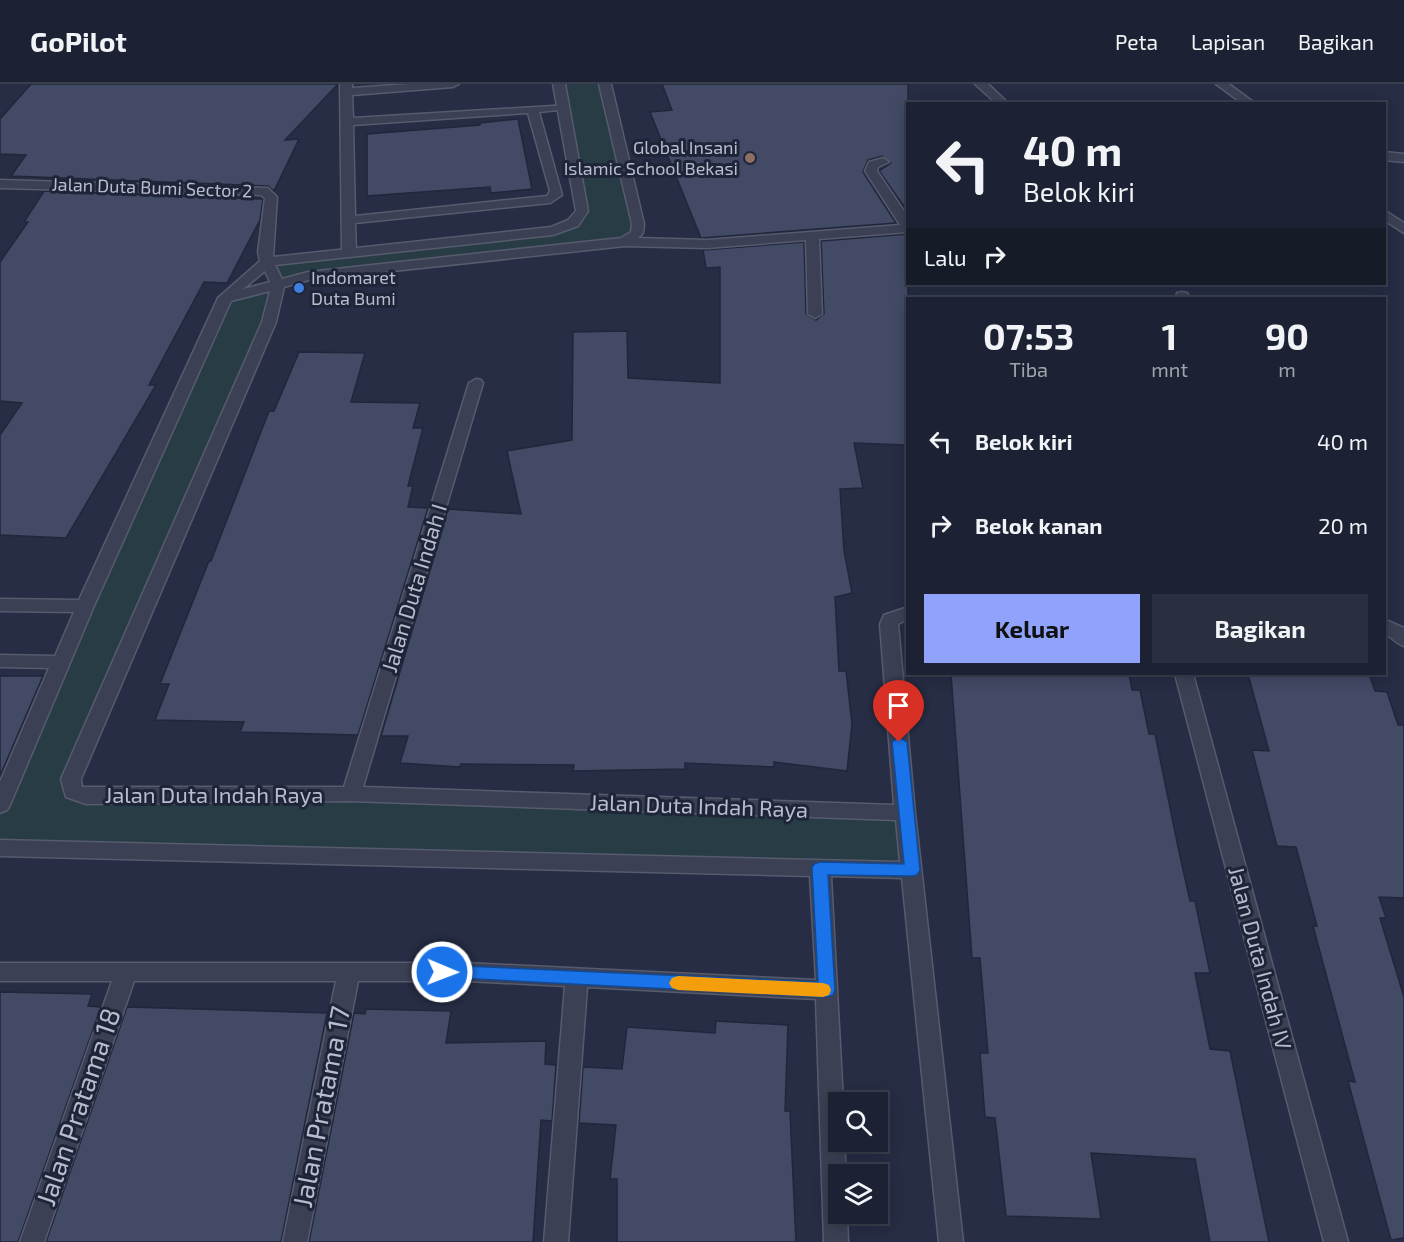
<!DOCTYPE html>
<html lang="id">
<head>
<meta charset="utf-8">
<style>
  :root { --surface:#1c2233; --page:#292f3f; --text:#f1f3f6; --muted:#a0a4ac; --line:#3a3f4e; --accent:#8fa2fc }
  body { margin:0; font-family:"Exo 2",sans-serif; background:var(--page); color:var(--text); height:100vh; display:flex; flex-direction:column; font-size:22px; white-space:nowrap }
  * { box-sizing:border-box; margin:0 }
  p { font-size:20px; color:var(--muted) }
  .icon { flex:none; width:33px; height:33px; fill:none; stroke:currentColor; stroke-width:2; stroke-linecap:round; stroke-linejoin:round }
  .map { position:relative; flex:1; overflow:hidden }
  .drawer { position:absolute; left:906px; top:213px; width:480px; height:378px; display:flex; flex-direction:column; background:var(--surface); border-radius:0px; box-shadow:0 3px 15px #0003,0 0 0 2px var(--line) }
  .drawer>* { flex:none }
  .top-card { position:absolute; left:906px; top:18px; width:480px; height:183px; border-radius:0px; box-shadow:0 3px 15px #0003,0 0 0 2px var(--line); background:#1c2233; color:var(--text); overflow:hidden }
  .tools { position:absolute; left:828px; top:1008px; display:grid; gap:12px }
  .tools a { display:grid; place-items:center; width:60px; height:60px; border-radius:0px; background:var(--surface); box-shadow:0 3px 15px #0003,0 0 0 2px var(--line); font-size:30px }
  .pin { position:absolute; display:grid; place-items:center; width:51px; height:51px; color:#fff; margin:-62px -26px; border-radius:50% 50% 50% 0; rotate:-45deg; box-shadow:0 0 6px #0007 }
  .pin .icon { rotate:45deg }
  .me { position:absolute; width:66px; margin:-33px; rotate:91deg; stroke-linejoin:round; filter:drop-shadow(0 0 4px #0008) }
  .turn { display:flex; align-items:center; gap:21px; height:126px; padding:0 18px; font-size:27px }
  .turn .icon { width:78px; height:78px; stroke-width:2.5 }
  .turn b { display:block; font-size:42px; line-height:51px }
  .then { display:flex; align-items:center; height:57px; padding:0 18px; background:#0003; gap:12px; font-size:22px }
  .eta { display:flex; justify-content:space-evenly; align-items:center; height:102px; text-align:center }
  .eta b { font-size:36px; font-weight:700; line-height:42px }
  .action { display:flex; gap:12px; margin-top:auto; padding:12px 18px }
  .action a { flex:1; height:69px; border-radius:0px; background:var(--accent); color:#111; font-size:24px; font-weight:700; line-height:69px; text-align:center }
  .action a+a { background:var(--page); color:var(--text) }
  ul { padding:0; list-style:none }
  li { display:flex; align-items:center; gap:18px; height:84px; padding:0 18px }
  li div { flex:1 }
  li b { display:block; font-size:22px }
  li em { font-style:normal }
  header { display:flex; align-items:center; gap:36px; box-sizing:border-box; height:84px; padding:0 30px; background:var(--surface); border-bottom:2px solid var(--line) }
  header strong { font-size:28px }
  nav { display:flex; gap:33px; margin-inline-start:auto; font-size:21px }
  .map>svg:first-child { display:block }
  .green { fill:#283c45 }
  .building { fill:#424a65; stroke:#21273b; stroke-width:1.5 }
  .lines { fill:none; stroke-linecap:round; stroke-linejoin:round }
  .lane-casing { stroke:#565b6e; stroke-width:3 }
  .street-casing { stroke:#565b6e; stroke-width:3 }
  .lane { fill:#3b4054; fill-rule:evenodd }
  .street { fill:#3b4054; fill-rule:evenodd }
  .route { fill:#1a73e8; stroke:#114b97; stroke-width:1.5 }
  .slow { fill:#f59e0b }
  .education-dot { fill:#8d6e63; stroke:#1f2539; stroke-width:2 }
  .shop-dot { fill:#3f7fe0; stroke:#1f2539; stroke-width:2 }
  .labels { text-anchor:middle; stroke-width:6; stroke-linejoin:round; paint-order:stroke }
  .far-poi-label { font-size:18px; fill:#b8bccd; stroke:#1f2539; text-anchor:end }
  .far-street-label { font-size:18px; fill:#b8bccd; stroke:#1f2539 }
  .street-label { font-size:22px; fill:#b8bccd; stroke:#1f2539 }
  .near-street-label { font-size:27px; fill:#b8bccd; stroke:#1f2539 }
</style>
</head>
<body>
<header>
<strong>GoPilot</strong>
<nav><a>Peta</a><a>Lapisan</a><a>Bagikan</a></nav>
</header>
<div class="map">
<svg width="1404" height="1158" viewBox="0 0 1404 1158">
  <rect width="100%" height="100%" fill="#262d44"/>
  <!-- green -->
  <path class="green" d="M558 0H605L638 140 625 158 308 192 278 200 73 708 351 710 905 729 903 787 0 764V723L225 214 277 200 267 178 553 147 579 134Z"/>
  <!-- building -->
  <path class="building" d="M31 0H338L285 56 299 55 274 107 268 102 11 92 26 71 0 70V35Z
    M662 0H908V128L879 87 891 79 882 72 868 76 863 88 896 139 701 154 650 28 672 26Z
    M518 35 532 105 491 109 490 103 367 112V50L480 41V39Z
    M44 107 263 115 260 136 227 199 204 198 149 301H156L66 454 0 451V351L22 319 0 317V178L28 138H24Z
    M908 150V361L854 359 863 404 840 405 844 467 852 509 835 513 839 587H846L852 640 847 687 774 678V683L685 679V685L573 687 574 681 461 680 460 683 400 679 408 652H381L448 425 521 430 507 367 572 356 573 248 627 247 628 294 720 299V183L706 184 703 166 804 158 806 230 816 236 824 230 821 157Z
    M299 268 365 269 351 318 420 319 413 344H423L408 402H413L408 423 428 424 358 651 240 648 244 638 155 636 169 600H160L209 477H211L269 327H274Z
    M951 590H1129L1132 606H1140L1149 650H1155L1178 763 1190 817H1195L1210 889H1195L1210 965 1230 967 1269 1158H1210L1195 1075 1091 1069 1101 1135 1006 1132 995 1034 985 1033 980 969H988L980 874H972Z
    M1248 590H1369L1375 607 1387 608 1398 641H1404V814L1379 813 1386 834H1380L1404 913V1154L1391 1156 1348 997 1355 998 1313 842H1317L1296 763 1277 762 1252 666 1269 667Z
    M0 592H43L0 692Z
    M0 908 92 910 88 922 101 923 18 1158H0Z
    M127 923 327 929 281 1158H46Z
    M366 925 451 927 446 959 546 957 545 980 556 981 552 1037 541 1036 533 1158H309L354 929 365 930Z
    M716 937 788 941 785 1027H790L796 1158H617V1095H610L616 1041 579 1039 583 983 622 985 627 943 715 949Z"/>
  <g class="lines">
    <defs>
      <path id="lane" d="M340 0H352V4L409 0H459L453 3 352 11 353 34 568 21V25L539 28 562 111 550 119 355 139 356 168 349 172 344 171 342 168ZM528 29 550 107 547 112 355 132 353 41Z"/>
      <path id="street" d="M553 0H565L588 127 578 142 553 151 275 181 282 195 308 188 621 154 631 148 632 140 599 0H611L644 140 643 149 638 154 707 156 900 141 865 87 869 78 883 74 889 78 878 83 877 87 908 133V148L819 155 822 230 815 234 808 230 806 156 707 164 625 162 309 196 284 203 276 238 81 695 82 703H344L469 299 476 295 481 296 483 299 363 703 894 721 880 540 884 531 908 523V535L898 540 915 729 963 1158H939L902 794 831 792 843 1018H838V1058H844L846 1090H838V1130H847L848 1158H824L816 915 587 903 568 1158H544L565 902 466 897H358L307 1158H283L336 897H134L44 1158H20L112 897H0V879H466L816 896 810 792 0 772V756L900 778 896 736 351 717 86 720 66 713 61 695 262 238 270 207 231 217 94 522 10 721 7 726 0 729V698L49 584 0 583V571L55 572 74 528 0 527V515L79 516 218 214 260 177 258 168 265 114 261 111 0 104V96L268 104 277 113 273 173 551 143 568 136 576 127ZM265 187 270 198 243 205Z
        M975 0H988L1009 20H997Z
        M1216 0H1229L1256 20H1243Z
        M1384 68 1404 70V78L1384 76Z
        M1384 126 1404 139V149L1384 136Z
        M1182 208 1187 209 1190 214H1176L1177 209Z
        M1384 535 1404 544V562C1396 560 1392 553 1384 549Z
        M1175 590H1193L1348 1158H1324Z"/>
    </defs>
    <!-- lane casing -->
    <use href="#lane" class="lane-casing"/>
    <!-- street casing -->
    <use href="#street" class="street-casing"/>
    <!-- lane -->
    <use href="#lane" class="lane"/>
    <!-- street -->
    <use href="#street" class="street"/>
  </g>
  <!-- route -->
  <path class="route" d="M899 653 907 658 920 786 917 791 912 792 828 791 835 906 833 911 827 913 437 893 434 888 437 883 442 881 818 898 812 784 814 780 820 778 904 780 892 658Z"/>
  <!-- slow -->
  <path class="slow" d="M678 892 823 899 829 901 831 906 829 911 823 913 678 906 672 904 669 899 672 894Z"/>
  <!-- markers -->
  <circle class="education-dot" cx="750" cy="74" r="6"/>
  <circle class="shop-dot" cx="299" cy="204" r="6"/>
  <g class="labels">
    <!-- far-poi labels -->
    <g class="far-poi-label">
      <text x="738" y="70">Global Insani<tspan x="738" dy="21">Islamic School Bekasi</tspan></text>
      <text x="311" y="200" text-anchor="start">Indomaret<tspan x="311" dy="21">Duta Bumi</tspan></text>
    </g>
    <!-- far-street labels -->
    <g class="far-street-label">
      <text transform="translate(152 104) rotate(2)" y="6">Jalan Duta Bumi Sector 2</text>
    </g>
    <!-- street labels -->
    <g class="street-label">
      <text transform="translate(414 504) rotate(-73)" y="8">Jalan Duta Indah I</text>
      <text x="214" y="719">Jalan Duta Indah Raya</text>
      <text transform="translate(699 722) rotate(2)" y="8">Jalan Duta Indah Raya</text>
      <text transform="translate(1260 874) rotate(75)" y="8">Jalan Duta Indah IV</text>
    </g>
    <!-- near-street labels -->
    <g class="near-street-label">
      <text transform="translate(79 1023) rotate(-71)" y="9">Jalan Pratama 18</text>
      <text transform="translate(322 1023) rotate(-79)" y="9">Jalan Pratama 17</text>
    </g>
  </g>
</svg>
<div class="tools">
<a><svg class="icon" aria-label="search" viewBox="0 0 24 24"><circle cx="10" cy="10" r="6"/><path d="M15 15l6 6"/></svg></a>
<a><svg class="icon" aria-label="layers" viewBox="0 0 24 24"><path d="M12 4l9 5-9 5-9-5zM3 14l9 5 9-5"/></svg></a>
</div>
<div class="pin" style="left:899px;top:658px;background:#d93025"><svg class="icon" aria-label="arrive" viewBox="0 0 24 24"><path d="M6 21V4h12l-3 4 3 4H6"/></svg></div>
<svg class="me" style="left:442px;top:888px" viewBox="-20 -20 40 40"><circle r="17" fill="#1a73e8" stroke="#fff" stroke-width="3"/><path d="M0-11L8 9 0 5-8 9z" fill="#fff"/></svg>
<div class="top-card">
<div class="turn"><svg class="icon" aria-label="left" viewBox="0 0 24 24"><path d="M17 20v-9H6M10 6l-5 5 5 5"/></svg><div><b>40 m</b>Belok kiri</div></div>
<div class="then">Lalu<svg class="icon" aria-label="right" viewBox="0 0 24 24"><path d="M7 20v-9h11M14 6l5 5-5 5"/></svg></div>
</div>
<section class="drawer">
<div class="eta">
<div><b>07:53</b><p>Tiba</p></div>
<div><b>1</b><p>mnt</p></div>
<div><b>90</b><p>m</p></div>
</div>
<ul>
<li><svg class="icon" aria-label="left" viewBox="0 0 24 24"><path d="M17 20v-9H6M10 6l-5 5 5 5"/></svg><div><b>Belok kiri</b></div><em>40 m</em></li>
<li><svg class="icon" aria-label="right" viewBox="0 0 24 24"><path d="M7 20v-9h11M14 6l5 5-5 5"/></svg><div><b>Belok kanan</b></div><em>20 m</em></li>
</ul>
<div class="action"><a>Keluar</a><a>Bagikan</a></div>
</section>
</div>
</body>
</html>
